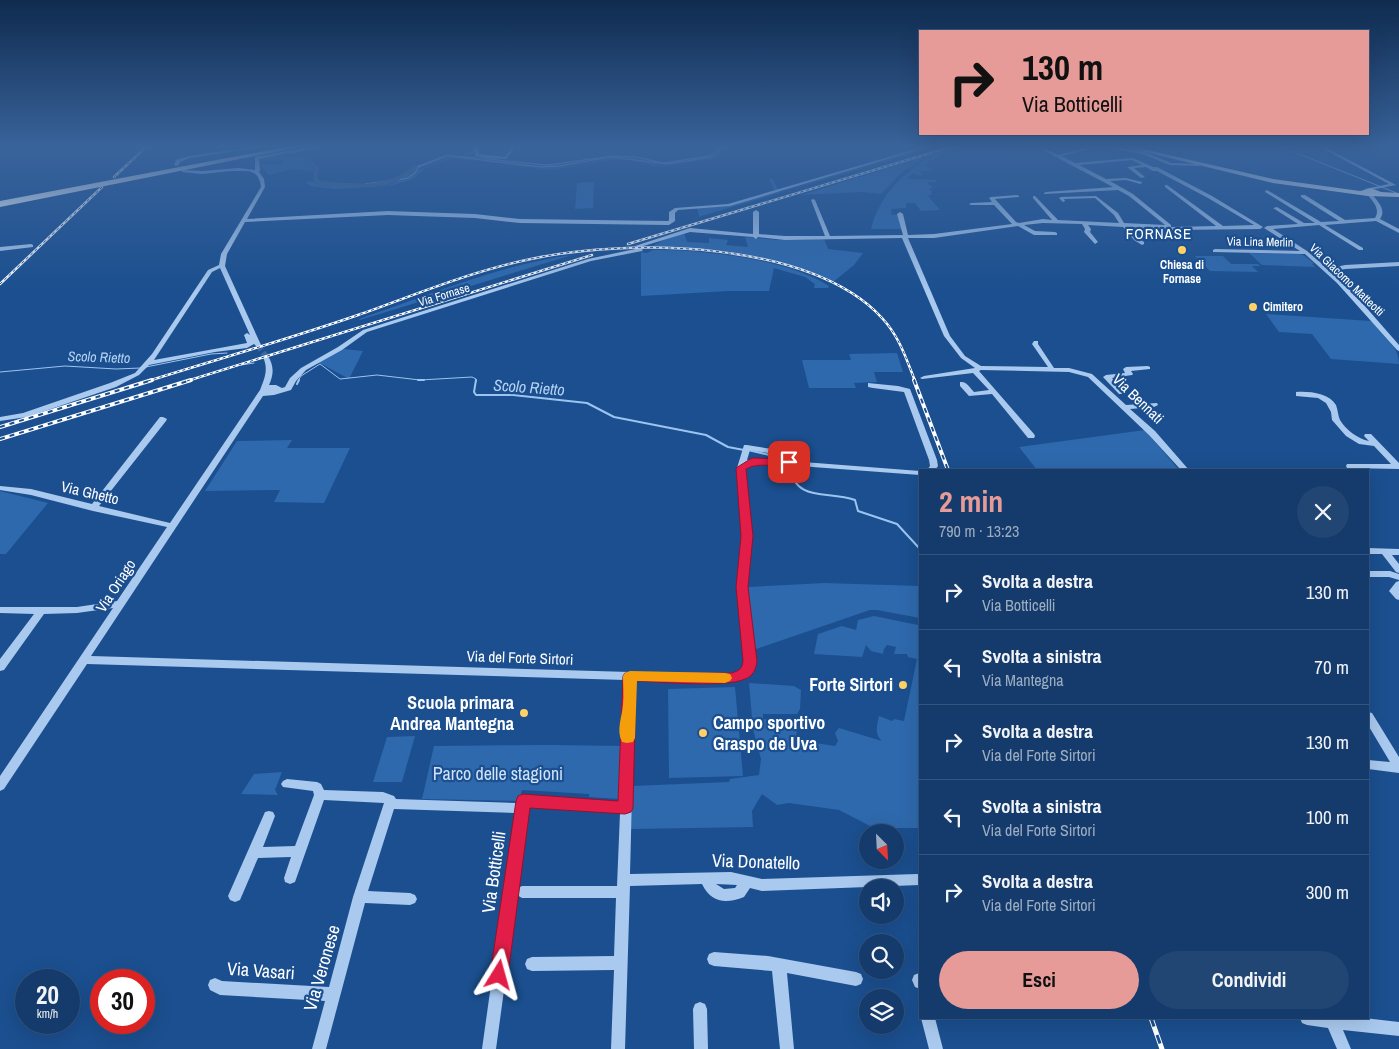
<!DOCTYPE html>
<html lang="it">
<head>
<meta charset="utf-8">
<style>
  :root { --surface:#143b6b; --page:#214673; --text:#f1f3f6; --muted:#9dadc1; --line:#33557e; --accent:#e69b98 }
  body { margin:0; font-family:"Archivo Narrow",sans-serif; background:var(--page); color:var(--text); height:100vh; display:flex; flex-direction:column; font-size:19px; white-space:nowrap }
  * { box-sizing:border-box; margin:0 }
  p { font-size:16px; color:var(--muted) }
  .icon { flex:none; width:28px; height:28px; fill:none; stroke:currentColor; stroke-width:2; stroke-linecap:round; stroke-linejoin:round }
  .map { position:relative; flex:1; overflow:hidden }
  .sheet { position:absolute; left:919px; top:469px; width:450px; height:550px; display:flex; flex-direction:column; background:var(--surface); border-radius:0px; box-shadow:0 5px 20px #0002,0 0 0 1px var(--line) }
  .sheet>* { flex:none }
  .guide { position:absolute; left:919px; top:30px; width:450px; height:105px; border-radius:0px; box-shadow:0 5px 20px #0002,0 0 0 1px var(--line); background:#e69b98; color:#111; overflow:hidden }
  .needle { width:32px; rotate:156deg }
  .controls { position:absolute; left:859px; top:824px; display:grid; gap:10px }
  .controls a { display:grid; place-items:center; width:45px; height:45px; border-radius:50%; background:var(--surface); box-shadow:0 5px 20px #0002,0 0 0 1px var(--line); font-size:25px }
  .speed { position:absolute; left:15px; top:969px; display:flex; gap:10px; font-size:25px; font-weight:700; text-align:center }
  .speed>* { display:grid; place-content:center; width:65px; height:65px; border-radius:50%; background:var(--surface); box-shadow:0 5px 20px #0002,0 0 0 1px var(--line); line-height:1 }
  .speed small { font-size:12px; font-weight:400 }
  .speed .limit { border:8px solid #d22; background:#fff; color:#111 }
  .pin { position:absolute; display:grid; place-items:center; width:42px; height:42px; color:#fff; margin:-21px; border-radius:10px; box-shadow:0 2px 8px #0006 }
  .me { position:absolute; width:55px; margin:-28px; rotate:8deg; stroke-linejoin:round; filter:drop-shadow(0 0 4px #0008) }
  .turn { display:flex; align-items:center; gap:18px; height:105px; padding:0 20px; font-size:22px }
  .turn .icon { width:65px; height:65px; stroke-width:2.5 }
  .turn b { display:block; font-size:35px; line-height:42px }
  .round { display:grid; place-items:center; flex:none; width:52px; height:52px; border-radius:26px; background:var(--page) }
  .headline { display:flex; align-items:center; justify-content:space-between; height:85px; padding:0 20px }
  h1 { font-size:30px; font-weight:800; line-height:38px; color:var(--accent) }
  .button { display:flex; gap:10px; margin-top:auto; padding:10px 20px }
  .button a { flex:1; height:58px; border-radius:30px; background:var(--accent); color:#111; font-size:20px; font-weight:800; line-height:58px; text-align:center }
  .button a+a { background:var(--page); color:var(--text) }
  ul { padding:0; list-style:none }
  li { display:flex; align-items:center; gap:15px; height:75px; padding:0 20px; border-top:1px solid var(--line) }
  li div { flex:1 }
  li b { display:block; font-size:19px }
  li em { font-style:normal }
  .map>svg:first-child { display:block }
  .green { fill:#2e69ad }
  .water { fill:#3c6290; stroke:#9cc4f0 }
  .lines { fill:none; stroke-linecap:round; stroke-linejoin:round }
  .stream-far1 { stroke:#9cc4f0; stroke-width:1 }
  .stream { stroke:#9cc4f0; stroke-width:2 }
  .canal { stroke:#3c6290; stroke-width:4 }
  .minor-tunnel { stroke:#3d69a0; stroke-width:6; stroke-dasharray:6 3; stroke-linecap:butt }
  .minor { fill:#a9c9ee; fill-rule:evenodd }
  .major { fill:#f0f6ff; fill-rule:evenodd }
  .highway { fill:#fff; fill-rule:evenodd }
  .rail-far2-casing { stroke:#fff; stroke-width:2.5 }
  .rail-far1-casing { stroke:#fff; stroke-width:4 }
  .rail-casing { stroke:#fff; stroke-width:5 }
  .rail-far2 { stroke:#1b4f8f; stroke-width:1; stroke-dasharray:3; stroke-linecap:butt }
  .rail-far1 { stroke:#1b4f8f; stroke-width:2; stroke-dasharray:5; stroke-linecap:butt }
  .rail { stroke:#1b4f8f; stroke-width:3; stroke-dasharray:9; stroke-linecap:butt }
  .route { fill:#e11d48; stroke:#92132f }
  .slow { fill:#f59e0b }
  .poi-dot { fill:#ffd166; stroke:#1b4f8f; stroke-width:2 }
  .labels { text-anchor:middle; stroke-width:4.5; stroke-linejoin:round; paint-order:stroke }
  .far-street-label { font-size:12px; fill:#fff; stroke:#1b4f8f }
  .far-poi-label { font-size:12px; font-weight:bold; fill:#fff; stroke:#1b4f8f }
  .far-water-label { font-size:14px; font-style:italic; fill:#b5d3f5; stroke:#1b4f8f }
  .far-quarter-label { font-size:15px; letter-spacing:1px; fill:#fff; stroke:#1b4f8f }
  .street-label { font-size:15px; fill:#fff; stroke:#1b4f8f }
  .water-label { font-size:16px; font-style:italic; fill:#b5d3f5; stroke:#1b4f8f }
  .near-poi-label { font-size:18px; font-weight:bold; fill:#fff; stroke:#1b4f8f; text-anchor:end }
  .near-park-label { font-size:18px; fill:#cfe3fa; stroke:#1b4f8f }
  .near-street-label { font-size:18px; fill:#fff; stroke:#1b4f8f }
</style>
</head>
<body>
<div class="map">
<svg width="1399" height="1049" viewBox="0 0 1399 1049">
  <rect width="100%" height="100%" fill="#1b4f8f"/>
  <!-- green -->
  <path class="green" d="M728 146H733L717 158 670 166H653L627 160H611L551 170 453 158 426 168 413 179 393 185 336 189 310 186 306 182 313 181 319 185 326 186 387 185 409 178 417 170 449 157 547 167 575 165 609 158H629L664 165 714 157 723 152Z
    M931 146H938L691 219 699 217 697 208 727 205 775 191 769 179H773L778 191 781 192Z
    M960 146H965L943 154 924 165 932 170 919 171 923 174 921 176 913 173 908 177V179L938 180 934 182H927L933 188 929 189 932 191 931 195H927L940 210 921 211 915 203H906V208L891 209 892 215 899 214 903 229H871C879 198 898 177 926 160L925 157 902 172 881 194 862 192 801 195Z
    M284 160 305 161 315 171 292 169 269 175 260 165 281 164Z
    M594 182 593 208 575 209 577 183Z
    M684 233 687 242 709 243V238L728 240 726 245 748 247 745 237 777 240 824 239 828 249 863 253 854 265 833 282C775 257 713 249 651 247L667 238Z
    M653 250C705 250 784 258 829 286L828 288H814L815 284 805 277 774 268 769 291H729L641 296V252L647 253Z
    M1249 253 1299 254 1303 255 1314 263 1312 264 1315 267 1262 265Z
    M572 255 360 320 359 319C430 295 498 265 572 255Z
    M1195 256H1223L1231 264H1258L1260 266H1252L1258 272 1210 271Z
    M1266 314 1371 321C1383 333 1399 346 1399 364L1331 359 1312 334 1279 332Z
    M344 349 363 351 349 379 318 362Z
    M897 353 903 372H874L877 382 854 383 856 388H809L802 360H851L849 354Z
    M1145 430 1179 470H1037L1019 447Z
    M292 440 287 448H350L324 503 274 502 280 490 205 491 237 441Z
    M0 491 48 503 6 554H0Z
    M824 583 920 586V618L877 610H870L756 649 753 647 744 590 748 587Z
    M874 616 918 625 920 630V828H874L839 810 789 803 777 805 762 794 752 811 753 827 631 829 632 786 729 782 730 779 759 775 761 759 753 729 749 683 794 686 801 690 800 709 797 714H763V719L795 722 797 726 796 740 835 746 838 741 835 733 839 728 882 741C874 734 877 725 879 716L892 721 894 719 904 721 917 659 908 657 907 654H894L896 647 887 645 884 649 883 654 871 651 866 645 862 657 814 654 818 634 842 626 856 630 858 620Z
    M735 687 743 776 669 778 668 689Z
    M415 736 402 782H373L387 737Z
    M551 745 625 746 624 785 619 787V799L589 797V794L522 790 519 801 422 799 434 746Z
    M282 772 275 790 278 795 241 794 254 774Z"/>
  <!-- water -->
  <path class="water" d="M722 146H726L712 157 667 164 611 157 559 166 541 167 447 156 419 167 415 173 408 178 389 182 365 184 397 180 407 175 411 169 447 155 547 165 613 156 637 157 663 163 709 156Z"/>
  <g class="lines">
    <!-- stream-far1 -->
    <path class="stream-far1" d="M237 146 243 149
      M1279 146 1399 194
      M290 153 325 146
      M466 154 474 152 475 146
      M241 365 254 363
      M146 367 211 354 227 353
      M0 372 65 366 116 369 141 368
      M298 381 301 376 320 364 340 379 377 375 420 380 472 377 476 379V381"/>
    <!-- stream -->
    <path class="stream" d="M418 380H424
      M476 380 474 392 476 395H513L587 403 614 417 706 435 728 447 744 450
      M297 384 299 380
      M748 450 782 458
      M788 465C797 504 826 490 855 500L858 511 897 524 920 549"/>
    <!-- canal -->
    <path class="canal" d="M264 157 306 160 317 168 315 179 319 183C352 186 389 191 415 167"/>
    <!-- minor-tunnel -->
    <path class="minor-tunnel" d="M258 345 266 357"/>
    <!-- minor -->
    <path class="minor" d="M259 146H269L190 158 180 162 178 166 174 165 176 160 189 156Z
      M314 146H322L259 159 260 170 259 172 264 179 265 187 247 219 388 211 475 214 520 219 668 221 669 220V212L675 208 728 204 926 146H932L730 206 678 210 675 213V221L669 225 520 223 475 218 388 215 245 222 227 254 225 266 261 345 260 346H256L254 344 247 348 215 352 149 365 139 375 116 387 27 417 0 421V417L23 413 110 383 135 373 152 354 208 270 219 265 221 254 261 187C260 178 257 173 248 171H230L202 174 182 172V170L202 171 239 168 255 170V157ZM220 268 250 335 247 333 244 335 247 343 154 360 212 272Z
      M475 146H479V154L505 157 512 146H516L506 159 485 158 475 156Z
      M1035 146H1040L1058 155 1094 146H1109L1145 152 1171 163 1201 164 1199 166 1170 165 1142 154 1108 148H1094L1062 156 1075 163 1133 158 1153 167H1157L1212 196 1263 227 1260 229 1172 230 1167 227 1165 229 1129 227 1138 238 1144 242V244L1142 245 1134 240 1123 227 1088 225 1091 229 1090 232 1098 242 1095 244 1084 232 1085 229 1082 224 1043 223 1024 225 1035 231 1055 232 1057 233V235H1034L1018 226 934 238H908L950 336 965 356 981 366 1048 367 1032 344 1034 341H1038V344L1054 368H1069L1092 374 1126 405 1157 403 1158 405 1154 407 1130 409 1155 431 1189 470H1181L1149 435 1088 377 1069 372 981 370 979 371 1034 434 1035 436 1034 438H1028L992 394 969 396 960 386V382C967 381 970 388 974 392L989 390 973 373 922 379 920 378 924 376 975 368 961 358 944 336 902 238 785 240 758 237 756 239 753 237 690 232 640 247 635 246 690 228 753 234V212L756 210 759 212V234L785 236H825L811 200 813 199 815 200 830 236 903 235 897 214 900 212 903 214 908 235 934 234 1012 224 994 205H971L969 204 971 203 992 202 989 198 991 197 1017 195 1019 196V197L995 199 1016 222 1019 223 1043 219 1052 220 1033 198V196H1035L1058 220 1119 223 1114 215 1095 198 1064 199 1065 201 1063 202 1059 198 1061 197 1096 196 1118 213 1124 223 1165 225 1129 196 1118 190 1044 194V193L1046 192 1113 187ZM1132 160 1142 165 1127 167 1141 178 1145 177 1134 168 1146 167 1153 171H1157L1208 198 1254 225 1223 226 1167 185H1165V187L1216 226 1171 227V225L1133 194 1110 181 1126 180 1140 184 1142 183V182L1126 178 1106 179 1079 165Z
      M1056 146H1062L1063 147 1061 148Z
      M1318 146H1323L1396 185 1365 191V189L1389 184Z
      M1267 190 1321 222 1339 221 1301 197V195H1305L1345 220 1375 218C1381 208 1372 201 1367 194L1371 193C1377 201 1387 209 1380 219L1399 229V233L1376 221 1325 225 1363 248V250H1359L1319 225 1273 229 1307 251 1328 269 1345 265 1399 262V266L1345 269 1331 272 1357 297 1399 345V351L1397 350 1337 283 1305 254 1213 252V250L1215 249 1300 251 1264 228 1267 226 1298 224 1273 208 1277 207 1304 223H1315L1265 192V191Z
      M31 244 33 245V247L0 251V247Z
      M640 248 643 250 642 251 591 261 367 332 342 350 306 370 296 381 291 390 274 395 263 396 91 656 630 672 735 673 741 671 745 665 737 587 743 536 737 468 744 445H747L790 452 803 459V462L920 471V475L759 463H753L746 467V483L751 536 747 587 755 665 749 677 735 681 635 680 630 874 731 872 762 879 917 874 920 875V885L762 891 750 888 744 897C726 904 711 903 702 884L630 886 625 1049H611L614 970 532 971 527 969 525 964 527 959 532 957 614 956 616 898H522L517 895 496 1049H482L515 813 394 809 368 891 410 893 415 895 417 899 415 903 410 905 365 903 326 1049H312L325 1001 220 995 210 990 208 985 210 980 215 978 222 981 329 987 353 897 384 803 324 800 295 882 290 884 285 882 284 878 291 857 258 858 240 900 235 902 230 900 228 896 265 812 269 811 273 812 275 816 263 847 295 846 314 795 313 791 283 787 281 784 283 781 287 779 317 782 321 784 324 790 383 792 394 796 396 799 517 803 519 797 523 796 620 803 625 680 87 664 4 789 0 791V776L113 608 77 613 44 614 4 670 0 671V659L34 614 0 613V607H77L117 601 167 527 93 511 31 495 0 490V486L31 489 92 504 160 417H163L167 419 166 421 99 506 170 523 260 390C264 379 269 370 263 357L264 356H268C274 366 274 374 269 385H276L282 388 285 387 290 378 301 368 338 347 363 330 588 259ZM750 450 785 456 794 461 759 459 747 460ZM528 806 620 813 617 886H522L518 888ZM716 884 737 885 735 888 724 889Z
      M1148 366 1150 367V369L1131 371 1133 374 1132 375 1112 378 1126 392 1122 394H1119L1103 377 1106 375 1125 373 1123 369 1126 367Z
      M868 383 898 386 910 389 937 460 938 466 935 470H927L930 466 929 460 904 392 873 388 868 387Z
      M1296 392C1309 391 1329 393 1336 405 1338 410 1338 416 1340 420 1346 430 1358 439 1369 441L1364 436 1365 434H1371L1399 463V469L1347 468 1346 466 1347 464H1391L1374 446 1359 444 1346 436 1332 420 1331 412 1326 403 1318 398 1296 396Z
      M1368 548 1399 549V555H1392L1399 564V573L1396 572 1382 554H1368Z
      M1368 571H1390L1399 574V580L1389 577H1368Z
      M1399 581V600L1396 599 1389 591 1396 582Z
      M1368 712 1372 713 1399 757V773L1368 769V760L1390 762 1368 725Z
      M714 952 768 956 856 972 861 974 863 979 861 984 856 986 787 973 794 1049H780L772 971 714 966 709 964 707 959 709 954Z
      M919 973 920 974V989L915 987 912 980 914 975Z
      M700 1002 705 1004 707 1009 708 1049H694L693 1009 695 1004Z
      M921 1018H935L943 1049H929Z
      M1300 1018H1364L1399 1022V1036L1343 1030 1351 1049H1337L1328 1028 1307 1025 1302 1023Z"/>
    <!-- major -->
    <path class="major" d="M1120 146H1130L1273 179 1360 191 1371 188 1381 192 1399 193V197L1368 196 1273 183Z"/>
    <!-- highway -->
    <path class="highway" d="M291 146H305L0 207V201Z"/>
    <defs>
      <path id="rail-far2" d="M114 177 147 146
        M628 244 954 146
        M0 284 102 187
        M148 381C218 359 289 339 358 315 415 295 471 271 531 259 627 238 811 240 882 318 899 336 906 358 915 381
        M187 381 592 255"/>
      <path id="rail-far1" d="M914 380 948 470
        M0 427 152 380
        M0 439 191 380"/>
      <path id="rail" d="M1151 1018 1162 1049"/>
    </defs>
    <!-- rail-far2 casing -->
    <use href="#rail-far2" class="rail-far2-casing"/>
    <!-- rail-far1 casing -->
    <use href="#rail-far1" class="rail-far1-casing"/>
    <!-- rail casing -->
    <use href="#rail" class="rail-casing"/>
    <!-- rail-far2 -->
    <use href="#rail-far2" class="rail-far2"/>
    <!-- rail-far1 -->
    <use href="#rail-far1" class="rail-far1"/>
    <!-- rail -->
    <use href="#rail" class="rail"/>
  </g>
  <!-- sky -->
  <linearGradient id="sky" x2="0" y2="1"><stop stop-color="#0f2b4f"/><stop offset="0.5" stop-color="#39639b"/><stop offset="1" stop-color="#39639b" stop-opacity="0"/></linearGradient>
  <rect width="1399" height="293" fill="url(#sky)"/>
  <!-- route -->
  <path class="route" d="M752 458 789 459 794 462C784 471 761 460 746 469L753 536 748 587 757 661C756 670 753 676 745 679 726 688 660 682 636 681L633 808 631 812 625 814 530 808 508 975 505 981 499 984 493 981 490 975 516 801 518 796 523 794 618 801 623 676 625 673H731C739 671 742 669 743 661L736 587 741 536 736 468Z"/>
  <!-- slow -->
  <path class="slow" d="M630 671 725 673 730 674 732 678 730 681 725 683 637 681 635 738 633 742 627 743 622 742C616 730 622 717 623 705 624 696 623 686 623 676L625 673Z"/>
  <!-- markers -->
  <g class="poi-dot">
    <circle cx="1182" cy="250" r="5"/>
    <circle cx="1253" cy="307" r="5"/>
    <circle cx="903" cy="685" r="5"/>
    <circle cx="524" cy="713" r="5"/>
    <circle cx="703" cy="733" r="5"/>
  </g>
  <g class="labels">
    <!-- far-street labels -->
    <g class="far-street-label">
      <text transform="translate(1260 242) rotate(1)" y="4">Via Lina Merlin</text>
      <text transform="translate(1347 280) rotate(44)" y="4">Via Giacomo Matteotti</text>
      <text transform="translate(444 295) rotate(-17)" y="4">Via Fornase</text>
    </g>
    <!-- far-poi labels -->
    <g class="far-poi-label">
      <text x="1182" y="269">Chiesa di<tspan x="1182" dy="14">Fornase</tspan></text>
      <text x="1263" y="311" text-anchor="start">Cimitero</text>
    </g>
    <!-- far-water labels -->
    <g class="far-water-label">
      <text transform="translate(99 357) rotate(2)" y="5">Scolo Rietto</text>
    </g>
    <!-- far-quarter labels -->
    <g class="far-quarter-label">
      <text x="1159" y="239">FORNASE</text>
    </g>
    <!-- street labels -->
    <g class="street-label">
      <text transform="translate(1138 399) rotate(44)" y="5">Via Bennati</text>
      <text transform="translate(90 493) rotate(13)" y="5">Via Ghetto</text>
      <text transform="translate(116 586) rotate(-57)" y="5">Via Oriago</text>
      <text transform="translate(520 658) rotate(2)" y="5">Via del Forte Sirtori</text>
    </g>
    <!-- water labels -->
    <g class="water-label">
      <text transform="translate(529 387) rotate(4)" y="6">Scolo Rietto</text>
    </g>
    <!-- near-poi labels -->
    <g class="near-poi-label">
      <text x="893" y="691">Forte Sirtori</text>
      <text x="514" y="709">Scuola primara<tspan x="514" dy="21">Andrea Mantegna</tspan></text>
      <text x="713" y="729" text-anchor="start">Campo sportivo<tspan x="713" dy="21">Graspo de Uva</tspan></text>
    </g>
    <!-- near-park labels -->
    <g class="near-park-label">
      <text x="498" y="780">Parco delle stagioni</text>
    </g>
    <!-- near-street labels -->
    <g class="near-street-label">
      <text transform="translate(756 862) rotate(2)" y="6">Via Donatello</text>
      <text transform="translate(494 872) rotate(-82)" y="6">Via Botticelli</text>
      <text transform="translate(322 968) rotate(-74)" y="6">Via Veronese</text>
      <text transform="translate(261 971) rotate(4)" y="6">Via Vasari</text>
    </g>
  </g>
</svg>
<div class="controls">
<a><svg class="needle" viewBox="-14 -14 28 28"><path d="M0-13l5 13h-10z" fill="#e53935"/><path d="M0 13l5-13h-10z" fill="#9dadc1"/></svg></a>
<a><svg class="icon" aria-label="sound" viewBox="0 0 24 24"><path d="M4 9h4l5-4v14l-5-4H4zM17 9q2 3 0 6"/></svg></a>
<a><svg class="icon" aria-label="search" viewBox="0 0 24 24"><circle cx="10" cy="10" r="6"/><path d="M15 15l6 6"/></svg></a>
<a><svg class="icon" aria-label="layers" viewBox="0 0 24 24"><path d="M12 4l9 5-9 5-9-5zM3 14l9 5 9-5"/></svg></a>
</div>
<div class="speed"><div>20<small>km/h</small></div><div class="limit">30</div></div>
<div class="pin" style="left:789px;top:462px;background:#d93025"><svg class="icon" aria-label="arrive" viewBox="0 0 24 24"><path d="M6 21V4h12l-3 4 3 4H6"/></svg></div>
<svg class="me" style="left:499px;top:975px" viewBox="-20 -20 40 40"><path d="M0-17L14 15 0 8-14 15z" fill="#e11d48" stroke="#fff" stroke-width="4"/></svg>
<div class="guide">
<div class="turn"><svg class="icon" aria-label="right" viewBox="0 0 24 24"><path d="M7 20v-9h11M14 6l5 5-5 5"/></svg><div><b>130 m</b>Via Botticelli</div></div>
</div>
<section class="sheet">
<div class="headline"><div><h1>2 min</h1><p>790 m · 13:23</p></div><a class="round"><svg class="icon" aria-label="close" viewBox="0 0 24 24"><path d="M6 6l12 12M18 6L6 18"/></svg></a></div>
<ul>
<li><svg class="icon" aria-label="right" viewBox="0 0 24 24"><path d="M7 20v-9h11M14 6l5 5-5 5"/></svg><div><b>Svolta a destra</b><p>Via Botticelli</p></div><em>130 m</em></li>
<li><svg class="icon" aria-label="left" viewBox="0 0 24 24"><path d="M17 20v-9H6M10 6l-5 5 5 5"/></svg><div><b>Svolta a sinistra</b><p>Via Mantegna</p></div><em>70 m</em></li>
<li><svg class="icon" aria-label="right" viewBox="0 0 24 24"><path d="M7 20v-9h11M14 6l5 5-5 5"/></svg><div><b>Svolta a destra</b><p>Via del Forte Sirtori</p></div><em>130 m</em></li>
<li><svg class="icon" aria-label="left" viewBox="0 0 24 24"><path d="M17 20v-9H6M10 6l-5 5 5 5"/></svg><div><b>Svolta a sinistra</b><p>Via del Forte Sirtori</p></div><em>100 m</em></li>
<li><svg class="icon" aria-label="right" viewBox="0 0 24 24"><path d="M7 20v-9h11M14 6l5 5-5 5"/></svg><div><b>Svolta a destra</b><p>Via del Forte Sirtori</p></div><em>300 m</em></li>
</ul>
<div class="button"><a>Esci</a><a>Condividi</a></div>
</section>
</div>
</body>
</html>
